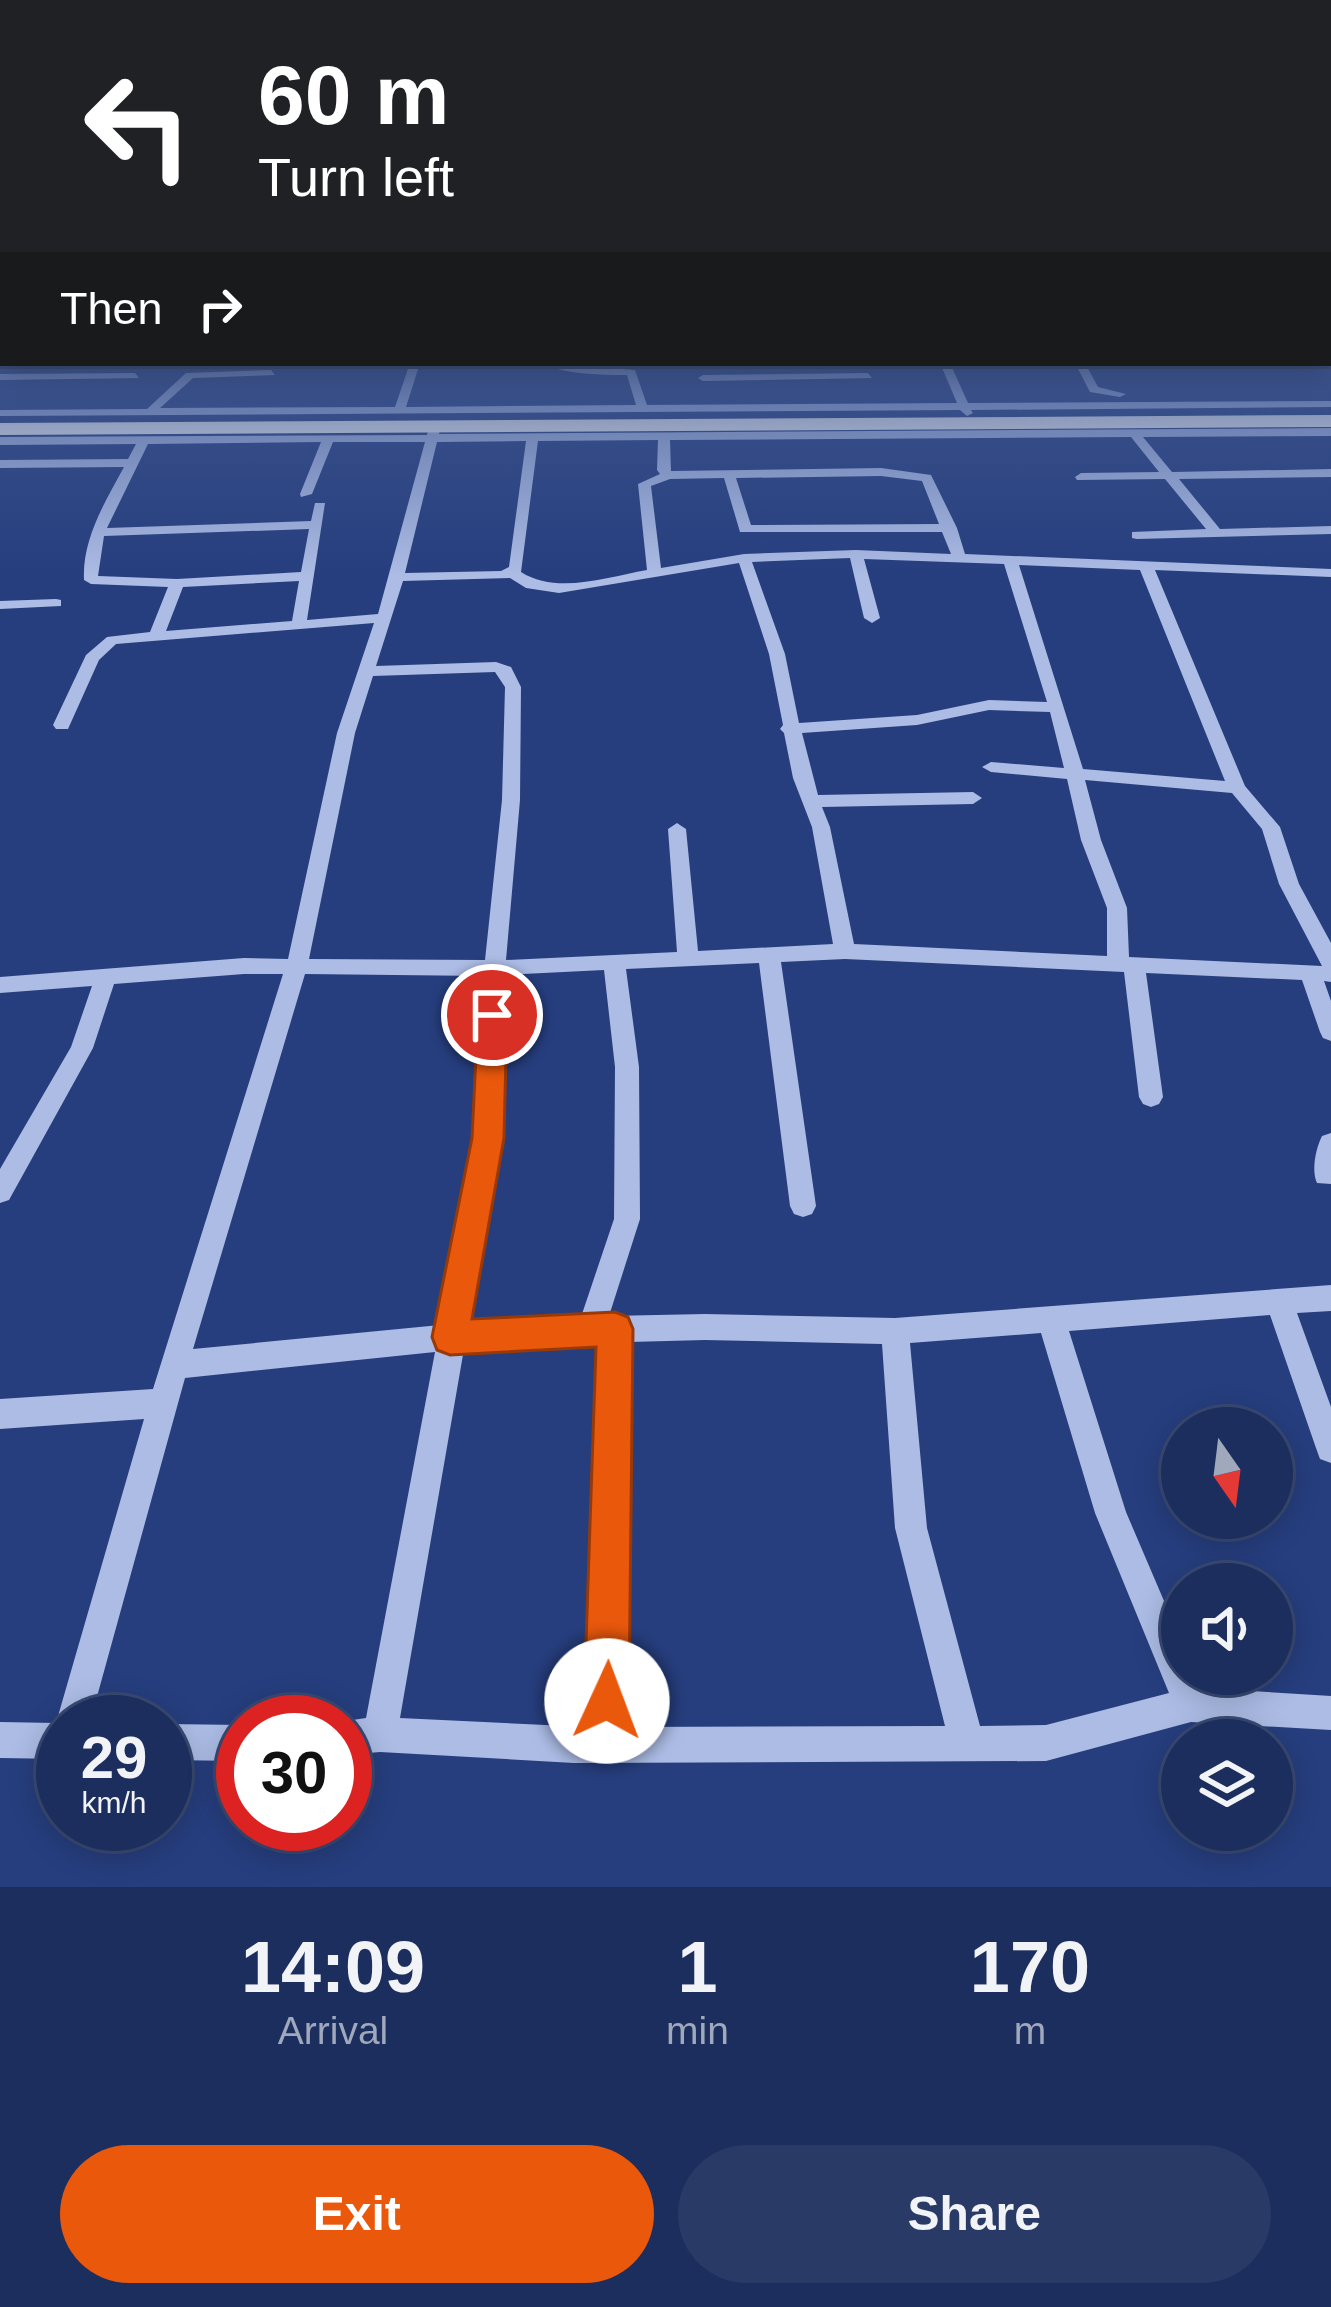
<!DOCTYPE html>
<html lang="en">
<head>
<meta charset="utf-8">
<style>
  :root { --surface:#1c2e5e; --page:#293a67; --text:#f1f3f6; --muted:#a0a8bc; --line:#3a4a73; --accent:#ea580c }
  body { margin:0; font-family:Arial,sans-serif; background:var(--page); color:var(--text); height:100vh; display:flex; flex-direction:column; font-size:45px; white-space:nowrap }
  * { box-sizing:border-box; margin:0 }
  p { font-size:39px; color:var(--muted) }
  .icon { flex:none; width:66px; height:66px; fill:none; stroke:currentColor; stroke-width:2; stroke-linecap:round; stroke-linejoin:round }
  .map { position:relative; height:1887px; overflow:hidden }
  .drawer { display:flex; flex-direction:column; background:var(--surface); flex:1 }
  .drawer>* { flex:none }
  .guide { position:absolute; left:0px; top:0px; width:1332px; height:366px; box-shadow:0 6px 30px #0003,0 0 0 3px var(--line); background:#202124; color:#fff; overflow:hidden }
  .needle { width:78px; rotate:166deg }
  .fabs { position:absolute; left:1161px; top:1407px; display:grid; gap:24px }
  .fabs a { display:grid; place-items:center; width:132px; height:132px; border-radius:50%; background:var(--surface); box-shadow:0 6px 30px #0003,0 0 0 3px var(--line); font-size:60px }
  .speed { position:absolute; left:36px; top:1695px; display:flex; gap:24px; font-size:60px; font-weight:700; text-align:center }
  .speed>* { display:grid; place-content:center; width:156px; height:156px; border-radius:50%; background:var(--surface); box-shadow:0 6px 30px #0003,0 0 0 3px var(--line); line-height:1 }
  .speed small { font-size:30px; font-weight:400 }
  .speed .limit { border:18px solid #d22; background:#fff; color:#111 }
  .pin { position:absolute; display:grid; place-items:center; width:102px; height:102px; color:#fff; margin:-51px; border:6px solid #fff; border-radius:50%; box-shadow:0 3px 12px #0007 }
  .me { position:absolute; width:132px; margin:-66px; rotate:2deg; stroke-linejoin:round; filter:drop-shadow(0 0 9px #0008) }
  .turn { display:flex; align-items:center; gap:42px; height:252px; padding:0 60px; font-size:54px }
  .turn .icon { width:156px; height:156px; stroke-width:2.5 }
  .turn b { display:block; font-size:84px; line-height:102px }
  .then { display:flex; align-items:center; height:114px; padding:0 60px; background:#0003; gap:24px; font-size:45px }
  .eta { display:flex; justify-content:space-evenly; align-items:center; height:204px; text-align:center }
  .eta b { font-size:72px; font-weight:600; line-height:84px }
  .cta { display:flex; gap:24px; margin-top:auto; padding:24px 60px }
  .cta a { flex:1; height:138px; border-radius:72px; background:var(--accent); color:#fff; font-size:48px; font-weight:600; line-height:138px; text-align:center }
  .cta a+a { background:var(--page); color:var(--text) }
  .map>svg:first-child { display:block }
  .lines { fill:none; stroke-linecap:round; stroke-linejoin:round }
  .minor { fill:#acbce5; fill-rule:evenodd }
  .highway { fill:#fff; fill-rule:evenodd }
  .route { fill:#ea580c; stroke:#983908; stroke-width:3 }
</style>
</head>
<body>
<div class="map">
<svg width="1331" height="1887" viewBox="0 0 1331 1887">
  <rect width="100%" height="100%" fill="#263e7e"/>
  <g class="lines">
    <!-- minor -->
    <path class="minor" d="M0 313H3V319H0Z
      M1329 325H1331V331H1329Z
      M3 343V351L0 352V344Z
      M410 363H420L406 407 636 405 627 375C596 375 566 374 539 363L635 370 647 405 957 403 940 363H950L968 403 1331 401V407L971 410 973 413 967 416 960 410 0 416V410L147 409 186 373 271 370 275 375 193 378 160 408 395 407Z
      M1075 363H1085L1098 387 1126 394 1120 397 1090 392Z
      M1137 363H1147L1150 367 1141 369Z
      M135 373 139 378 0 380V374Z
      M868 373 872 378 703 381 698 378 703 375Z
      M435 422 441 426 439 434 1331 428V436L1143 437 1172 472 1331 469V477L1179 479 1220 529 1331 526V534L1137 539 1132 538V532L1206 529 1165 479 1077 480 1075 477 1081 473 1159 472 1131 437 670 440 671 471 881 468 931 475 957 528 965 554 1331 569V577L1155 570 1245 786 1280 827 1299 884 1331 943V982L1324 981 1331 1001V1041L1323 1038 1320 1032 1302 980 1146 973 1163 1097 1159 1104 1151 1107 1143 1104 1139 1097 1124 972 845 959 781 962 816 1206 812 1214 803 1217 794 1214 790 1206 759 963 626 969 639 1067 640 1219 609 1316 705 1314 895 1318 1331 1285V1311L1297 1313 1331 1407V1463L1320 1459 1316 1448 1270 1315 1069 1331 1126 1512 1182 1643V1674H1195L1201 1688 1331 1696V1730L1191 1722 1046 1761 574 1763 380 1752 345 1755V1722H339L366 1718 435 1352 185 1378 90 1722H63V1759L0 1758V1722L56 1723 144 1419 0 1429V1399L153 1389 283 974H244L114 984 93 1048 9 1200 0 1203V1169L71 1047 92 986 0 993V977L244 958 288 959 337 733 374 623 116 644 99 660 68 729H56L53 725 86 655 107 637 150 632 168 587 91 584 84 580C82 539 105 502 124 467L0 468V460L128 459 136 444 0 445V437L427 435 429 426ZM658 440 657 470 660 474 638 484 647 570C607 577 557 595 521 572L538 441ZM526 441 509 567 501 571 405 573 437 442ZM321 442 300 494 301 497 312 494 333 442H425L378 614 307 620 325 503H315L311 521 107 528 148 444ZM881 476 922 481 939 524 751 525 736 478ZM724 478 740 532H942L951 554 856 550 744 554 661 568 651 486 670 479ZM309 529 301 572 177 579 98 576 104 536ZM850 558 864 618 872 623 880 618 864 559 1004 564 1047 702 989 700 917 715 799 723 785 654 752 562ZM739 563 769 654 783 725 780 729 784 733 793 778 812 827 833 944 698 951 686 829 677 823 668 829 677 952 506 960 520 800 521 687 511 667 496 662 376 666 403 581 510 578 526 588 559 593ZM1019 565 1140 570 1225 781 1083 769ZM299 581 292 621 166 631 183 587ZM495 672 505 687 502 800 485 960 309 959 355 733 373 676ZM989 710 1050 712 1064 768 991 762 982 767 991 772 1067 779 1081 840 1107 908V956L854 944 830 827 822 807 973 804 982 798 973 792 818 795 802 733 917 725ZM1085 780 1232 793 1262 829 1279 884 1322 966 1129 957 1127 908 1101 840ZM604 970 615 1067 614 1219 581 1317 469 1322 500 1138 505 975ZM305 974 484 976 476 1138 440 1325 193 1349ZM1041 1333 1095 1513 1169 1693 1046 1725 980 1726 927 1528 910 1343ZM705 1340 882 1344 895 1528 945 1726 623 1727 629 1342ZM601 1343 588 1727 400 1718 464 1349Z
      M56 599 61 600V606L0 609V601Z
      M1331 1133V1184L1317 1183C1311 1170 1316 1148 1322 1136Z
      M165 1724 243 1725V1761L165 1760Z"/>
    <!-- highway -->
    <path class="highway" d="M1331 415V427L0 435V423Z"/>
  </g>
  <!-- sky -->
  <linearGradient id="sky" x2="0" y2="1"><stop stop-color="#152245"/><stop offset="0.54" stop-color="#41588f"/><stop offset="1" stop-color="#41588f" stop-opacity="0"/></linearGradient>
  <rect width="1331" height="577" fill="url(#sky)"/>
  <!-- route -->
  <path class="route" d="M492 1004 503 1007 507 1015 504 1138 472 1319 615 1312 628 1317 633 1329 629 1701 623 1717 607 1723 591 1717 584 1701 596 1347 450 1355 437 1350 432 1337 472 1138 478 1015 482 1007Z"/>
</svg>
<div class="fabs">
<a><svg class="needle" viewBox="-14 -14 28 28"><path d="M0-13l5 13h-10z" fill="#e53935"/><path d="M0 13l5-13h-10z" fill="#a0a8bc"/></svg></a>
<a><svg class="icon" aria-label="sound" viewBox="0 0 24 24"><path d="M4 9h4l5-4v14l-5-4H4zM17 9q2 3 0 6"/></svg></a>
<a><svg class="icon" aria-label="layers" viewBox="0 0 24 24"><path d="M12 4l9 5-9 5-9-5zM3 14l9 5 9-5"/></svg></a>
</div>
<div class="speed"><div>29<small>km/h</small></div><div class="limit">30</div></div>
<div class="pin" style="left:492px;top:1015px;background:#d93025"><svg class="icon" aria-label="arrive" viewBox="0 0 24 24"><path d="M6 21V4h12l-3 4 3 4H6"/></svg></div>
<svg class="me" style="left:607px;top:1701px" viewBox="-20 -20 40 40"><circle r="19" fill="#fff"/><path d="M0-13L10 11 0 6-10 11z" fill="#ea580c"/></svg>
<div class="guide">
<div class="turn"><svg class="icon" aria-label="left" viewBox="0 0 24 24"><path d="M17 20v-9H6M10 6l-5 5 5 5"/></svg><div><b>60 m</b>Turn left</div></div>
<div class="then">Then<svg class="icon" aria-label="right" viewBox="0 0 24 24"><path d="M7 20v-9h11M14 6l5 5-5 5"/></svg></div>
</div>
</div>
<section class="drawer">
<div class="eta">
<div><b>14:09</b><p>Arrival</p></div>
<div><b>1</b><p>min</p></div>
<div><b>170</b><p>m</p></div>
</div>
<div class="cta"><a>Exit</a><a>Share</a></div>
</section>
</body>
</html>
